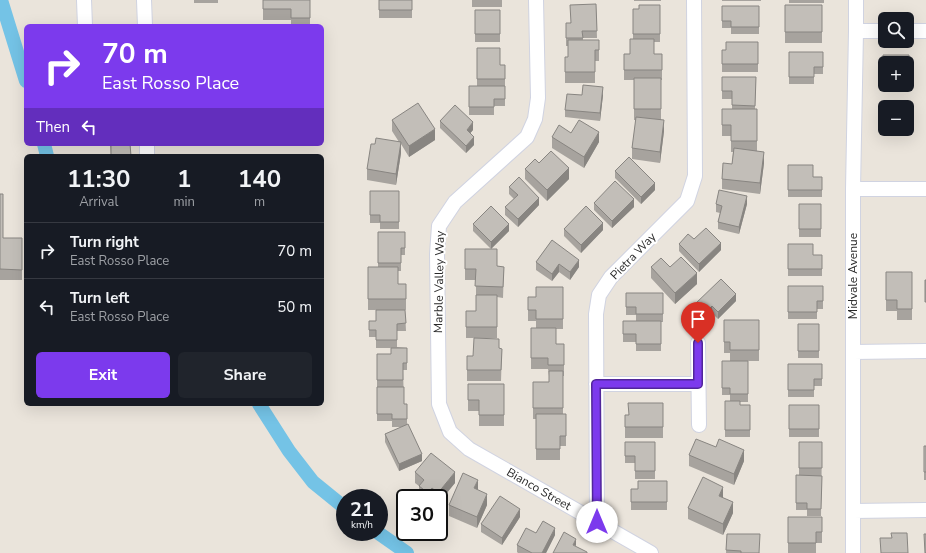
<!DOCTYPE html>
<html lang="en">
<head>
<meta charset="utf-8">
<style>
  :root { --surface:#171b24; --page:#20242c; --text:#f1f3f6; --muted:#9ea1a6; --line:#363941; --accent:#7c3aed }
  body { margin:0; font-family:"Nunito Sans",sans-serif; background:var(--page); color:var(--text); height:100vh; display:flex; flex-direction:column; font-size:15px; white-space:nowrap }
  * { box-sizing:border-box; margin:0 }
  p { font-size:13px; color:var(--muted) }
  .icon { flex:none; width:22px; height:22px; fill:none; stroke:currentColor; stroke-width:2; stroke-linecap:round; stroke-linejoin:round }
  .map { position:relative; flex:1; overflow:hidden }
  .sheet { position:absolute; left:24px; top:154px; width:300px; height:252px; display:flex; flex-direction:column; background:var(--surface); border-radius:6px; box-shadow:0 4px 16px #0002 }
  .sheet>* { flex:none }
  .top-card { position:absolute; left:24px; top:24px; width:300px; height:122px; border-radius:6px; box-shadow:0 4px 16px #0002; background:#7c3aed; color:#fff; overflow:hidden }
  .fabs { position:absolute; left:878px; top:12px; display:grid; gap:8px }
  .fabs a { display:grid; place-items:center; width:36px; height:36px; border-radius:6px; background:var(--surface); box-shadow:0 4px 16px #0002; font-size:20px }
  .speed { position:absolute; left:336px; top:489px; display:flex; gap:8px; font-size:20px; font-weight:700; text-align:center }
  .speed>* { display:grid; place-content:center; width:52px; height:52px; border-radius:50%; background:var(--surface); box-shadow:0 4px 16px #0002; line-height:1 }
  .speed small { font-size:10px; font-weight:400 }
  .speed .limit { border:2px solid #111; border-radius:6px; background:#fff; color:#111 }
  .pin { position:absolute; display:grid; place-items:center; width:34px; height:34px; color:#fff; margin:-41px -17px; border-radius:50% 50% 50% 0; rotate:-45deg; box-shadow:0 0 4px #0007 }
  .pin .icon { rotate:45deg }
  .me { position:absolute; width:44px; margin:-22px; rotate:0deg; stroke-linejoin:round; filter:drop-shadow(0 0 3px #0008) }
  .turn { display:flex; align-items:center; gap:14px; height:84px; padding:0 12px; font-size:18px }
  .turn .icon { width:52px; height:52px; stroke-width:2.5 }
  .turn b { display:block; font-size:28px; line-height:34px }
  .then { display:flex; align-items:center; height:38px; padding:0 12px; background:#0003; gap:8px; font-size:15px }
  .eta { display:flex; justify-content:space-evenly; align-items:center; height:68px; text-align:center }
  .eta b { font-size:24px; font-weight:700; line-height:28px }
  .button { display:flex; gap:8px; margin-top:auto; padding:8px 12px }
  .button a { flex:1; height:46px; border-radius:6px; background:var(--accent); color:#fff; font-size:16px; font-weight:700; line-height:46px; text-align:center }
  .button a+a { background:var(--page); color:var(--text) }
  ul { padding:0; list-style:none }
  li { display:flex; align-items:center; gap:12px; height:56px; padding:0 12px; border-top:1px solid var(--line) }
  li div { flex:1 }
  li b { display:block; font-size:15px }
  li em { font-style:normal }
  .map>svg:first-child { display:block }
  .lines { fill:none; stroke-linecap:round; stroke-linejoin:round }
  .canal { stroke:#74c3e6; stroke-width:14 }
  .minor-casing { stroke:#d0d3e1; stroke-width:16 }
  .minor { stroke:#fff; stroke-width:14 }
  .wall { fill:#a7a39e; fill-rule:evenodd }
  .shaded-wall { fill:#888581 }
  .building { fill:#c2beb8; stroke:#888581 }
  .route-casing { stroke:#51269a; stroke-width:10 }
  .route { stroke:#7c3aed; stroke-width:7 }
  .labels { text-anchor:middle; stroke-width:4; stroke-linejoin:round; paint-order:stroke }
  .street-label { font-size:12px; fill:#292929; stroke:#fff }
</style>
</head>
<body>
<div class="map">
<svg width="926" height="553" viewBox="0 0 926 553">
  <rect width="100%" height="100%" fill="#eae4db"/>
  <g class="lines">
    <!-- canal -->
    <path class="canal" d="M1 0 26 81
      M44 144 47 156
      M259 404 289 451 313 482 345 508
      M377 532 407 553"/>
    <defs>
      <path id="minor" d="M84 0 85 26
        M144 0 145 26
        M536 0 538 98 535 119 527 137 455 202 439 226 437 254 439 404 450 432 469 449 651 553
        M856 31H885
        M907 31H926
        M147 144V156
        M853 189H926
        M698 343 699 425
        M853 352 926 351
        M596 384H698
        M853 511 926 510
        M597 522 596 314 599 295 611 277 687 201 695 176 694 0
        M853 553V189L856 31V0"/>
    </defs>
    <!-- minor casing -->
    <use href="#minor" class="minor-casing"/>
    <!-- minor -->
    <use href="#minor" class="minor"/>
  </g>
  <!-- wall -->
  <path class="wall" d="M194 0H218V3H194Z
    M263 0H310V26H291V20H263Z
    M379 0H412V18H379Z
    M472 0H502V7H472Z
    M634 0H661V1H634Z
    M722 0H761V1H722Z
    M789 0H824V3H789Z
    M596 4 597 38H583V40H599V61H595V83H565V57H568V46H566V23H570Z
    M660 5V42H654V54H662V80H661V120L664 131 660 163 632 159V148L636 120H634V80H624V54H630L633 39V9H639Z
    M785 5H822V43H785Z
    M722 6H759V34H731V28H722Z
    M475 10H500V42H475Z
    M758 42V72H722V50H726Z
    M477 48 500 65H505V106H494V115H469V86H477Z
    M789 52H823V74H814V84H789Z
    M883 55H909V88H883ZM885 63H907V85H885Z
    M722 77H756L755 109H757V151L764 163 760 194 722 189V179L732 164 733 152H731V136H722V109H732V99H722Z
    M582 95H603L600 121 565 117V110Z
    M392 120 435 140 409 157 401 144V153L396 185 367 180V169L375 144 399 142 392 131Z
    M440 121 473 130 470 133 474 145 466 153 440 128Z
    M571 133 599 142 584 168 552 148V137Z
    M99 144H130L131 156H111L110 146H99Z
    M539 163 569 179 547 201 525 179V169Z
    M788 165 813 177H822V197H788Z
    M615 171 655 190 641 204 615 178Z
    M509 187 539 205 518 227 505 215V207L514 199 509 194Z
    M370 191H399V229H380V223H370Z
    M0 194 3 238H22V280H0Z
    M594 203 634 207 612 228 594 210Z
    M716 204H747L739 234 718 229V222L720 213 716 212Z
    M799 204H821V237H799Z
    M473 224 509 231 491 249 497 266 504 267 503 298 497 297V338H466V311H476V280H465V249H491L473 231Z
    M564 229 603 230 581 253 564 236Z
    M378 232H405V255H401V271H398V284H406V310H405L406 331H397V347L407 348V370H403L404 404H407V424L422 461 399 471 385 442V434L402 427H392V421H377V354H391V348H376V337H369V321H376L389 310H368V267H378Z
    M694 239 721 250 699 272 679 251V244Z
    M552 240 579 267 570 280 559 272 552 281 536 270V262Z
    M788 244 813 255H822V276H788Z
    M651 267H670L697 284 675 304 651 278Z
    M886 272H912V320H897V311H886Z
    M788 286H823V309H817V319H788Z
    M563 287V329H556V344H564V376H563V414H566V446H560V460H536V419H533V382H549V376L548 369H531V328H536V321H528V297H536Z
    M626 293H663V322H661V351H636V342H623V321H636V315H626Z
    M736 301 718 319 712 313 704 321 694 312V305Z
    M724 320H759V361H748V402H740V405H750V437H725V401H730V395H722V361H730V353H724Z
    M798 324H819V358H798Z
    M499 348 502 349 501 381H467V356H473Z
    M788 364H822V386H814V397H788Z
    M468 384H504V426H479V411H468Z
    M663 403V438H625V415H628Z
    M789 405H819V437H789Z
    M625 442H655V479H635V463H625Z
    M799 442H822L821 516H807V510H796V475H799Z
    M924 446H926V480H924Z
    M689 455 744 461 734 485 689 466Z
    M415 472 455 483 439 498H420L419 497V486L415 483Z
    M667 481V510H631V489H638Z
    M478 490 487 505 477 528 449 516V505Z
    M723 498 733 513 723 535 688 519V508Z
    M520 517 502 545 481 532V524Z
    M788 517H822V543H816V553H788Z
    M536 533 555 535 546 553H518L517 552V545Z
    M727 534 760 553H726Z"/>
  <!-- shaded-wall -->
  <path class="shaded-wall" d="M603 87V95L600 121V113Z
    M664 120V131L660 163V152Z
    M473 122V130L467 137V130Z
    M435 129V140L409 157V146Z
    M599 132V142L584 168V157Z
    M474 137V145L466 153V146Z
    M401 142V153L396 185V174Z
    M764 152V163L760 194V183Z
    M569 168V179L547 201V190Z
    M655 183V190L641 204V197Z
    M747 196V204L739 234V227Z
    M539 198V205L518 227V219Z
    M634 199V207L612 228V221Z
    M603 223V230L581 253V245Z
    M509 224V231L491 249V242Z
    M721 243V250L699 272V264Z
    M579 260V267L570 280V272Z
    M559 264V272L552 281V274Z
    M697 273V284L675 304V293Z
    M736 294V301L718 319V312Z
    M712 306V313L704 321V314Z
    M744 450V461L734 485V474Z
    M422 454V461L399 471V464Z
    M455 472V483L439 503 438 493Z
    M478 480V491L474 488Z
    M723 487V498L719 496Z
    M432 488V498H428V493Z
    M487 494V505L477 528V517Z
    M733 502V513L723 535V524Z
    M520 509V517L502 545V538Z
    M555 528V535L546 553H542Z
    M576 539V546L573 545Z"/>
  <!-- building -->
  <path class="building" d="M263 0H310V18H291V9H263Z
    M379 0H412V10H379Z
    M596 4 597 31H582L583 38H566V23H571L570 5Z
    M639 5H660V34H633V9H639Z
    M785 5H822V32H785Z
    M722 6H759V27H731V21H722Z
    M475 10H500V34H475Z
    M630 39H654V54H662V70H624V54H630Z
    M568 40H599V50H595V72H565V57H568Z
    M726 42H758V64H722V50H726Z
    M477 48H500V65H505V79H477Z
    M789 52H823V67H814V77H789Z
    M883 55H909V81H907V63H885V81H883Z
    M722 77H756L755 106 732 105V91H722Z
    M634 78H661V109H634Z
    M583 85 603 87 600 113 565 110 567 94 582 95Z
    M469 86H505V99H494V107H469Z
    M418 103 435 129 409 146 392 120Z
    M455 105 473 122 467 130 474 137 466 146 440 121Z
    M722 109H757V141H731V125H722Z
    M636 117 664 120 660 152 632 148Z
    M579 120 599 132 584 157 552 137 559 125 571 133Z
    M376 138 401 142 396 174 367 169 371 144H375Z
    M111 144H130L131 156H111Z
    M734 148 764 152 760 183 722 179 723 163 732 164Z
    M551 151 569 168 547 190 525 169 535 159 539 163Z
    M629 157 655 183 641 197 615 171Z
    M788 165H813V177H822V190H788Z
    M519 177 539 198 518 219 505 207 518 195 509 187Z
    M615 181 634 199 612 221 594 203Z
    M719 190 747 196 739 227 718 222 722 206 716 204Z
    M370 191H399V222H380V215H370Z
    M0 194H3V238H22V270L0 269Z
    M799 204H821V229H799Z
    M491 206 509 224 491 242 473 224Z
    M586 206 603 223 581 245 564 229Z
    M706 228 721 243 699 264 679 244 688 234 694 239Z
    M378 232H405V248H401V263H378Z
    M552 240 579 260 570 272 559 264 552 274 536 262Z
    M788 244H813V255H822V269H788Z
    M465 249H497V266L504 267 503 287 475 286 476 269H465Z
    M681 257 697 273 675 293 651 267 661 258 670 267Z
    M368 267H398V284H406V299H368Z
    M886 272H912V309H897V300H886Z
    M721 279 736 294 718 312 712 306 704 314 694 305Z
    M925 280H926V302H925Z
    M788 286H823V301H817V312H788Z
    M536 287H563V319H536V310H528V297H536Z
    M626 293H663V314H636V307H626Z
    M476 295H497V327H466V311H476Z
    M376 310H405L406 323 397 324V340H376V330H369V321H376Z
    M724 320H759V350H730V342H724Z
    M623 321H661V344H636V334H623Z
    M798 324H819V351H798Z
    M531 328H556V344H564V365H548V358H531Z
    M474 338 499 339V348L502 349 501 370H467V356H473Z
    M391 348H407V363H403V380H377V354H391Z
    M722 361H748V394H730V388H722Z
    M788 364H822V379H814V390H788Z
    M549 371H563V408H533V382H549Z
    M468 384H504V415H479V400H468Z
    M377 387H404V404H407V419H392V414H377Z
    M725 401H740V405H750V430H725Z
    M628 403H663V427H625V415H629Z
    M789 405H819V429H789Z
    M536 414H566V436H560V449H536Z
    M408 424 422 454 399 464 385 434Z
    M696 439 716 447 719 439 744 450 734 474 689 455Z
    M625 442H655V471H635V456H625Z
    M799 442H822V468H799Z
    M924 446H926V472H924Z
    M431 453 455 472 438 493 432 488 428 493 419 486 424 480 415 472Z
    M463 473 478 480 474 488 487 494 477 517 449 505Z
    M796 475 822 476 821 509H807V503H796Z
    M703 477 723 487 719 496 733 502 723 524 688 508Z
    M638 481H667V502H631V489H638Z
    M500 496 520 509 502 538 481 524Z
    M788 517H822V532H816V543H788Z
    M543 521 555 528 542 553H532L517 545 526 528 536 533Z
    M564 532 576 539 573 545 587 552V553H553Z
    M891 533H907L908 553H881L880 538H892Z
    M727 534H760L759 553H741V551L726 550Z
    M924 534H926V553H925Z"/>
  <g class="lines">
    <defs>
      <path id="route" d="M597 522 596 384H698V343"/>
    </defs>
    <!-- route casing -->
    <use href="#route" class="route-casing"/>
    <!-- route -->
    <use href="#route" class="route"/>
  </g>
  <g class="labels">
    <!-- street labels -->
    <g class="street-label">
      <text transform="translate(633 256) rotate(-46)" y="4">Pietra Way</text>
      <text transform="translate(853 276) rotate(-90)" y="4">Midvale Avenue</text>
      <text transform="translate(439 282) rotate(-89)" y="4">Marble Valley Way</text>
      <text transform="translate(539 489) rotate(30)" y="4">Bianco Street</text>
    </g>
  </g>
</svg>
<div class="fabs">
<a><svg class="icon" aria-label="search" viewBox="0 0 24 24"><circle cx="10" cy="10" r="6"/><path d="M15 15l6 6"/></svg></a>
<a>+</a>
<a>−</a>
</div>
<div class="speed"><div>21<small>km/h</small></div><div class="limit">30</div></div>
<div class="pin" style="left:698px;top:343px;background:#d93025"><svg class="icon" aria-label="arrive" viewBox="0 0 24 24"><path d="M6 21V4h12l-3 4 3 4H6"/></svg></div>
<svg class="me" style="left:597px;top:522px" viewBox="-20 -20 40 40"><circle r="19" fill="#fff"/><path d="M0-13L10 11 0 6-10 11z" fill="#7c3aed"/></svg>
<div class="top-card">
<div class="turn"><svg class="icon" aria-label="right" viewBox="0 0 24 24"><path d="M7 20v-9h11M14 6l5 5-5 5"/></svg><div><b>70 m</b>East Rosso Place</div></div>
<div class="then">Then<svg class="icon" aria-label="left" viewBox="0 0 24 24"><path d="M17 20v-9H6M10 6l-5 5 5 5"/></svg></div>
</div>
<section class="sheet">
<div class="eta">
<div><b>11:30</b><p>Arrival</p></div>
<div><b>1</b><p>min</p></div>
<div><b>140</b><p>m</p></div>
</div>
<ul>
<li><svg class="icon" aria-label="right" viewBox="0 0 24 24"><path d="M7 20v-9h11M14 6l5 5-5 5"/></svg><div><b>Turn right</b><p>East Rosso Place</p></div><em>70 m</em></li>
<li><svg class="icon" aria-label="left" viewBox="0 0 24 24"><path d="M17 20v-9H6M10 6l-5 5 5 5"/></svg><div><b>Turn left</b><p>East Rosso Place</p></div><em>50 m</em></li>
</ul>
<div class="button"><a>Exit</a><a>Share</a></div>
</section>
</div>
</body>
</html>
